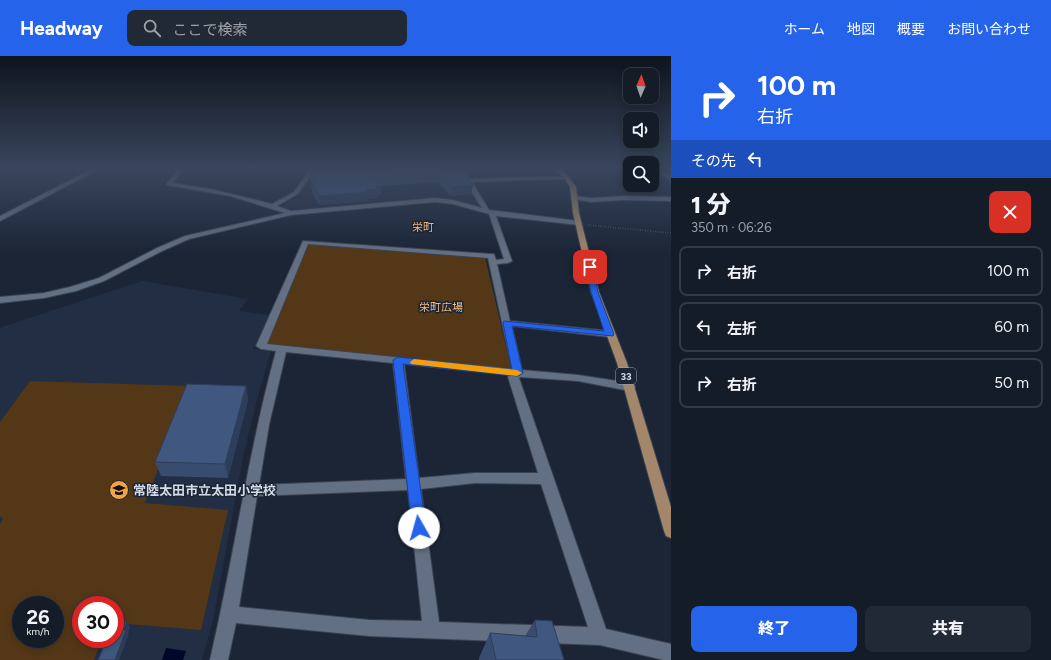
<!DOCTYPE html>
<html lang="ja">
<head>
<meta charset="utf-8">
<style>
  :root { --surface:#141c28; --page:#212934; --text:#f1f3f6; --muted:#9da1a8; --line:#333a45; --accent:#2563eb }
  body { margin:0; font-family:Figtree,"Noto Sans JP",sans-serif; background:var(--page); color:var(--text); height:100vh; display:flex; flex-direction:column; font-size:15px; white-space:nowrap }
  * { box-sizing:border-box; margin:0 }
  p { font-size:13px; color:var(--muted) }
  .icon { flex:none; width:22px; height:22px; fill:none; stroke:currentColor; stroke-width:2; stroke-linecap:round; stroke-linejoin:round }
  .map { position:relative; flex:1; overflow:hidden }
  .details { display:flex; flex-direction:column; background:var(--surface); width:380px }
  .details>* { flex:none }
  .guide { background:#2563eb; color:#fff; overflow:hidden }
  .needle { width:26px; rotate:2deg }
  .fabs { position:absolute; left:623px; top:12px; display:grid; gap:8px }
  .fabs a { display:grid; place-items:center; width:36px; height:36px; border-radius:8px; background:var(--surface); box-shadow:0 2px 10px #0003,0 0 0 1px var(--line); font-size:20px }
  .speed { position:absolute; left:12px; top:540px; display:flex; gap:8px; font-size:20px; font-weight:700; text-align:center }
  .speed>* { display:grid; place-content:center; width:52px; height:52px; border-radius:50%; background:var(--surface); box-shadow:0 2px 10px #0003,0 0 0 1px var(--line); line-height:1 }
  .speed small { font-size:10px; font-weight:400 }
  .speed .limit { border:6px solid #d22; background:#fff; color:#111 }
  .pin { position:absolute; display:grid; place-items:center; width:34px; height:34px; color:#fff; margin:-17px; border-radius:8px; box-shadow:0 2px 6px #0006 }
  .me { position:absolute; width:44px; margin:-22px; rotate:353deg; stroke-linejoin:round; filter:drop-shadow(0 0 3px #0008) }
  .turn { display:flex; align-items:center; gap:14px; height:84px; padding:0 20px; font-size:18px }
  .turn .icon { width:52px; height:52px; stroke-width:2.5 }
  .turn b { display:block; font-size:28px; line-height:34px }
  .then { display:flex; align-items:center; height:38px; padding:0 20px; background:#0003; gap:8px; font-size:15px }
  .round { display:grid; place-items:center; flex:none; width:42px; height:42px; border-radius:8px; background:var(--page) }
  .headline { display:flex; align-items:center; justify-content:space-between; height:68px; padding:0 20px }
  h1 { font-size:24px; font-weight:800; line-height:30px }
  .action { display:flex; gap:8px; margin-top:auto; padding:8px 20px }
  .action a { flex:1; height:46px; border-radius:8px; background:var(--accent); color:#fff; font-size:16px; font-weight:800; line-height:46px; text-align:center }
  .action a+a { background:var(--page); color:var(--text) }
  ul { padding:0; list-style:none }
  li { display:flex; align-items:center; gap:12px; height:50px; margin:0 8px 6px; padding:0 12px; border:2px solid var(--line); border-radius:8px }
  li div { flex:1 }
  li b { display:block; font-size:15px }
  li em { font-style:normal }
  header { display:flex; align-items:center; gap:24px; box-sizing:border-box; height:56px; padding:0 20px; background:var(--accent); color:#fff }
  header strong { font-size:19px }
  nav { display:flex; gap:22px; margin-inline-start:auto; font-size:14px }
  .search { width:280px; height:36px; background:var(--page); display:flex; align-items:center; gap:10px; box-sizing:border-box; padding:0 14px; border-radius:8px; color:var(--muted); font-size:15px }
  main { display:flex; flex:1; min-height:0 }
  .map>svg:first-child { display:block }
  .built { fill:#212e44; fill-rule:evenodd }
  .green { fill:#543716; fill-rule:evenodd }
  .water { fill:#000728 }
  .lines { fill:none; stroke-linecap:round; stroke-linejoin:round }
  .minor-casing { stroke:#3b4351; stroke-width:2 }
  .major-casing { stroke:#3b4351; stroke-width:2 }
  .path-far1 { stroke:#6c7483; stroke-width:1; stroke-dasharray:0.5 1.5; stroke-linecap:butt }
  .path { stroke:#6c7483; stroke-width:1.5; stroke-dasharray:0.5 2; stroke-linecap:butt }
  .minor { fill:#636f83; fill-rule:evenodd }
  .major { fill:#a4876b; fill-rule:evenodd }
  .wall { fill:#374c6e }
  .shaded-wall { fill:#2d3e5a }
  .building { fill:#405880; stroke:#2d3e5a }
  .route { fill:#2563eb; stroke:#184099 }
  .slow { fill:#f59e0b }
  .labels { text-anchor:middle; stroke-width:3; stroke-linejoin:round; paint-order:stroke }
  .shield { fill:#1b2536; stroke:#9ca4b1; stroke-width:1 }
  .shield-label { font-size:10px; font-weight:bold; fill:#d4dbe6 }
  .far-quarter-label { font-size:11px; fill:#eeb57a; stroke:#1b2536 }
  .park-label { font-size:11px; fill:#f2b87c; stroke:#1b2536 }
  .near-poi-label { font-size:13px; font-weight:bold; fill:#d4dbe6; stroke:#1b2536; text-anchor:start }
</style>
</head>
<body>
<header>
<strong>Headway</strong>
<div class="search"><svg class="icon" aria-label="search" viewBox="0 0 24 24"><circle cx="10" cy="10" r="6"/><path d="M15 15l6 6"/></svg>ここで検索</div>
<nav><a>ホーム</a><a>地図</a><a>概要</a><a>お問い合わせ</a></nav>
</header>
<main>
<div class="map">
<svg width="671" height="604" viewBox="0 0 671 604">
  <rect width="100%" height="100%" fill="#1b2536"/>
  <!-- built -->
  <path class="built" d="M317 112H456L482 151H476L453 144 438 143 297 155 282 151V149L297 140Z
    M142 225 248 243 239 255 269 259 253 293 271 295 258 340 244 397 213 564 202 604H0V273L2 271ZM21 549H55V583H21ZM81 549H115V583H81Z"/>
  <!-- green -->
  <path class="green" d="M310 188 485 201 511 312 265 289 307 189Z
    M30 325 190 330 145 447 228 454 201 574 115 567V549H81V583H102L94 604H0V468L3 463 0 460V366ZM21 549H55V583H21Z"/>
  <!-- water -->
  <path class="water" d="M166 592 186 595 183 604H162Z"/>
  <g class="lines">
    <defs>
      <path id="minor" d="M94 112H101L0 165V160Z
        M179 112H184L173 127 215 134 272 148 294 136 311 112H316L298 138 277 150 291 155 435 142 453 144 482 152 456 112H461L470 123 568 120V122L566 123 472 126 489 154 579 165 582 167 579 169 496 160 512 205 508 207 497 208 510 265 610 275 615 278 610 281 512 270 522 314 578 319 630 327 634 328 635 331 634 334 630 335 578 325 520 321 519 322 606 573 671 588V604H664L600 589 369 580 236 567 228 604H210C234 501 248 397 276 295L261 293 256 290 303 185 491 198H494L496 204 504 203 489 158 453 148 435 146 291 159 189 183 162 195 104 225 76 235 44 242 0 247V241L44 237 70 231 99 222 157 192 185 180 285 157 230 140 167 129V127ZM308 188 488 202 512 313 267 288ZM286 296 393 307 406 423 259 429 269 369ZM404 308 509 319 508 321 538 417H475L419 422ZM475 427 541 428 588 571 439 566 421 433ZM408 434 422 565 369 564 239 551 257 440Z
        M652 112 671 119V123L652 115Z
        M574 140 591 142 624 140 671 141V145L624 144 591 146 572 143 571 142Z"/>
      <path id="major" d="M552 112H558L568 120 576 131 579 157 599 236 627 307 671 451V482L666 480 664 475 617 307 591 236 573 157 570 131 564 122Z"/>
    </defs>
    <!-- minor casing -->
    <use href="#minor" class="minor-casing"/>
    <!-- major casing -->
    <use href="#major" class="major-casing"/>
    <!-- path-far1 -->
    <path class="path-far1" d="M0 119 21 112"/>
    <!-- path -->
    <path class="path" d="M588 169 671 177"/>
    <!-- minor -->
    <use href="#minor" class="minor"/>
    <!-- major -->
    <use href="#major" class="major"/>
  </g>
  <!-- wall -->
  <path class="wall" d="M318 112H461V115L471 138 451 140 438 126 381 130V138L378 139V142L368 143V145L319 149 312 136 311 127H312L311 125V116H318Z
    M246 330 248 344 228 422 161 420 155 406Z
    M535 564 564 604H479V602L490 577 525 580Z"/>
  <!-- shaded-wall -->
  <path class="shaded-wall" d="M381 129V138L378 139V142L368 143V145L319 149V140Z
    M473 129 471 138 451 140 453 131Z
    M246 330 248 344 228 422 225 408Z
    M127 566 130 571 128 577 129 578 119 604H115Z"/>
  <!-- building -->
  <path class="building" d="M321 112H461L462 113H459L467 120 473 129 453 131 439 118 374 121 381 129 375 130 378 133 367 134 368 136 319 140 311 127H315L311 116H323Z
    M187 328 246 330 225 408 155 406Z
    M535 564 552 565 564 604H496L490 577 537 581Z
    M115 566H127L124 574H126L115 604H98L107 583H115Z"/>
  <!-- sky -->
  <linearGradient id="sky" x2="0" y2="1"><stop stop-color="#0f141e"/><stop offset="0.57" stop-color="#39465d"/><stop offset="1" stop-color="#39465d" stop-opacity="0"/></linearGradient>
  <rect width="671" height="197" fill="url(#sky)"/>
  <!-- route -->
  <path class="route" d="M587 209 593 211 598 236 614 278 613 280 512 270 523 317 518 320 403 308 426 472 424 476 419 477 414 476 412 472 393 304 398 301 512 314 503 267 504 265 604 275 591 236 586 211Z"/>
  <!-- slow -->
  <path class="slow" d="M414 303 517 314 522 317 517 320 411 308 410 306Z"/>
  <!-- icons -->
  <defs>
    <symbol id="school-disc" viewBox="-11 -11 22 22"><circle r="9.5" fill="#f4a344" stroke="#1b2536"/><path d="M0-5L7-2L0 1L-7-2ZM-4 1L0 2.5L4 1V4Q0 6-4 4Z" fill="#111"/></symbol>
  </defs>
  <g fill-rule="evenodd">
    <use href="#school-disc" x="108" y="423" width="22" height="22"/>
  </g>
  <g class="labels">
    <!-- shield labels -->
    <rect class="shield" x="616" y="312" width="20" height="16" rx="3"/>
    <g class="shield-label">
      <text x="626" y="324">33</text>
    </g>
    <!-- far-quarter labels -->
    <g class="far-quarter-label">
      <text x="423" y="175">栄町</text>
    </g>
    <!-- park labels -->
    <g class="park-label">
      <text x="441" y="255">栄町広場</text>
    </g>
    <!-- near-poi labels -->
    <g class="near-poi-label">
      <text x="133" y="439">常陸太田市立太田小学校</text>
    </g>
  </g>
</svg>
<div class="fabs">
<a><svg class="needle" viewBox="-14 -14 28 28"><path d="M0-13l5 13h-10z" fill="#e53935"/><path d="M0 13l5-13h-10z" fill="#9da1a8"/></svg></a>
<a><svg class="icon" aria-label="sound" viewBox="0 0 24 24"><path d="M4 9h4l5-4v14l-5-4H4zM17 9q2 3 0 6"/></svg></a>
<a><svg class="icon" aria-label="search" viewBox="0 0 24 24"><circle cx="10" cy="10" r="6"/><path d="M15 15l6 6"/></svg></a>
</div>
<div class="speed"><div>26<small>km/h</small></div><div class="limit">30</div></div>
<div class="pin" style="left:590px;top:211px;background:#d93025"><svg class="icon" aria-label="arrive" viewBox="0 0 24 24"><path d="M6 21V4h12l-3 4 3 4H6"/></svg></div>
<svg class="me" style="left:419px;top:472px" viewBox="-20 -20 40 40"><circle r="19" fill="#fff"/><path d="M0-13L10 11 0 6-10 11z" fill="#2563eb"/></svg>
</div>
<section class="details">
<div class="guide">
<div class="turn"><svg class="icon" aria-label="right" viewBox="0 0 24 24"><path d="M7 20v-9h11M14 6l5 5-5 5"/></svg><div><b>100 m</b>右折</div></div>
<div class="then">その先<svg class="icon" aria-label="left" viewBox="0 0 24 24"><path d="M17 20v-9H6M10 6l-5 5 5 5"/></svg></div>
</div>
<div class="headline"><div><h1>1 分</h1><p>350 m · 06:26</p></div><a class="round" style="background:#d93025;color:#fff"><svg class="icon" aria-label="close" viewBox="0 0 24 24"><path d="M6 6l12 12M18 6L6 18"/></svg></a></div>
<ul>
<li><svg class="icon" aria-label="right" viewBox="0 0 24 24"><path d="M7 20v-9h11M14 6l5 5-5 5"/></svg><div><b>右折</b></div><em>100 m</em></li>
<li><svg class="icon" aria-label="left" viewBox="0 0 24 24"><path d="M17 20v-9H6M10 6l-5 5 5 5"/></svg><div><b>左折</b></div><em>60 m</em></li>
<li><svg class="icon" aria-label="right" viewBox="0 0 24 24"><path d="M7 20v-9h11M14 6l5 5-5 5"/></svg><div><b>右折</b></div><em>50 m</em></li>
</ul>
<div class="action"><a>終了</a><a>共有</a></div>
</section>
</main>
</body>
</html>
